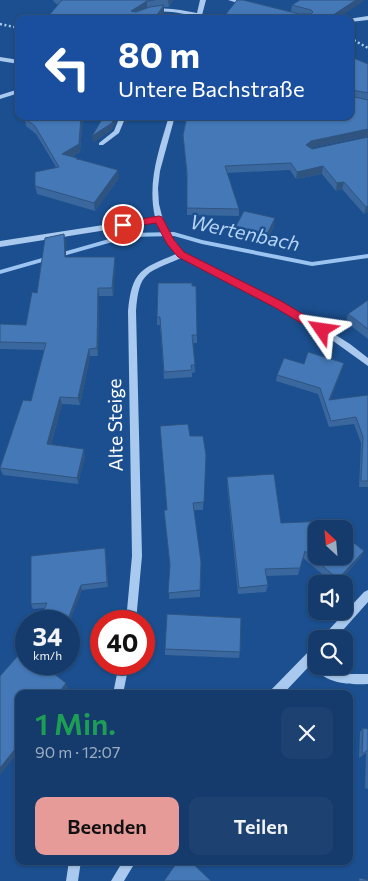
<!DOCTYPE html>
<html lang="de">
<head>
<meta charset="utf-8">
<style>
  :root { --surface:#143b6b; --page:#1d4271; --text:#f1f3f6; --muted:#9dadc1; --line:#33557e; --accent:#e69b98 }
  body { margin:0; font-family:Commissioner,sans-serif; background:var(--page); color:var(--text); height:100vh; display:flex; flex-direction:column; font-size:19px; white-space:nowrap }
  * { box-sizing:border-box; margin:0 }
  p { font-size:16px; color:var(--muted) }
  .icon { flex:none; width:28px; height:28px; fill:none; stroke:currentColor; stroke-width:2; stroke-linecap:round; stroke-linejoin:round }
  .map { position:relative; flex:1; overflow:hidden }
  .side { position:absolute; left:15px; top:690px; width:338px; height:175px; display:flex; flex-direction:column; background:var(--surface); border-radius:10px; box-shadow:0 1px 4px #0004,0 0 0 1px var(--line) }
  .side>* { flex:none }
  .guide { position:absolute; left:15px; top:15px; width:339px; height:105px; border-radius:10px; box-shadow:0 1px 4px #0004,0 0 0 1px var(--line); background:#1a4fa0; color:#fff; overflow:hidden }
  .needle { width:32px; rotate:334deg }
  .fabs { position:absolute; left:308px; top:520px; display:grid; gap:10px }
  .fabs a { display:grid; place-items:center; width:45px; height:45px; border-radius:10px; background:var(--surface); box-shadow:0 1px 4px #0004,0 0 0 1px var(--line); font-size:25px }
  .speed { position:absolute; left:15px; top:610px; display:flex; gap:10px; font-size:25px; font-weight:700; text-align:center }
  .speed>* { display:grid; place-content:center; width:65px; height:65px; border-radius:50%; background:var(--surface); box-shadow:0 1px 4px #0004,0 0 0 1px var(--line); line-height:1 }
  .speed small { font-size:12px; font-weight:400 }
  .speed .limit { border:8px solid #d22; background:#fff; color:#111 }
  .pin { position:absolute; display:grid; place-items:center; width:42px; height:42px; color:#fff; margin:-21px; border:2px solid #fff; border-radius:50%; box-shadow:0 1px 5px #0007 }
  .me { position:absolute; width:55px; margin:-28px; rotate:302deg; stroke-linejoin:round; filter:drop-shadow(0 0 4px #0008) }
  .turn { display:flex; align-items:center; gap:18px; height:105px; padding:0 20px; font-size:22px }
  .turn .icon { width:65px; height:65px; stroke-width:2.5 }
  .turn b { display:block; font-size:35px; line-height:42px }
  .round { display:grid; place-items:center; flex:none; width:52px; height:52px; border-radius:10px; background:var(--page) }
  .summary { display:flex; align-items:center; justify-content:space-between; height:85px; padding:0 20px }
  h1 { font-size:30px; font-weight:600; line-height:38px; color:#1e9e55 }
  .button { display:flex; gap:10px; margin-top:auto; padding:10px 20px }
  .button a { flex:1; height:58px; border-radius:10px; background:var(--accent); color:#111; font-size:20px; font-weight:600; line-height:58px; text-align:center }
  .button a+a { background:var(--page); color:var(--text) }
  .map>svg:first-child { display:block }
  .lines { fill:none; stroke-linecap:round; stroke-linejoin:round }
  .stream { fill:#9cc4f0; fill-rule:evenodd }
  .path { stroke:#a9c9ee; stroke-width:2.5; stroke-dasharray:2 2.5; stroke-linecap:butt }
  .minor { fill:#a9c9ee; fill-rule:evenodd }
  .wall { fill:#3a679d }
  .shaded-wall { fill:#305480 }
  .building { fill:#4478b7; stroke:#305480 }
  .route { fill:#e11d48; stroke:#92132f }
  .labels { text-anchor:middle; stroke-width:4.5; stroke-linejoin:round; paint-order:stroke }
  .street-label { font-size:19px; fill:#fff; stroke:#1b4f8f }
  .water-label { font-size:20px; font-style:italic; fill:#b5d3f5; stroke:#1b4f8f }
</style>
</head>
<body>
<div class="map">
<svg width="368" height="881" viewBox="0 0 368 881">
  <rect width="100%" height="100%" fill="#1b4f8f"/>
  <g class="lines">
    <!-- stream -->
    <path class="stream" d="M174 232 202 240 312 262 368 254V258L312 266 202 244 174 236 130 237 0 274V270L130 233Z"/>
    <!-- path -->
    <path class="path" d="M0 24 19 28
      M350 38 368 48"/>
    <!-- minor -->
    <path class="minor" d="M200 0H206L201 19H195L196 16C182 14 166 9 152 13 145 14 141 19 133 19 152 3 175 9 197 13Z
      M228 0H238L250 4 247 6Z
      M368 16V20L350 22V19H348Z
      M0 57 19 60V64L0 61Z
      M19 89V93L0 99V95Z
      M120 116H126L119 133 103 145H99V143L114 131Z
      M169 116H175L160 171 158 188 159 204 163 220 171 236 184 253 304 315 350 344 368 358V366L322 333 299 319 181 258C147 273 139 271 136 311L142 556 136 621H126L132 556 128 311C132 270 141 269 176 254L165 239 157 222 0 247V241L155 217C147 182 159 150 169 116Z
      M368 590V602L335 639H323L324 635 364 592Z
      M316 647V659L283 694H270L271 690 312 648Z
      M316 662V666H328L337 671 348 674H368V684C351 685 323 684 315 666Z
      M119 664H129L123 694H113Z
      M69 861H81L78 881H66Z
      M123 861H136L124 881H111Z"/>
  </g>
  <!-- wall -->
  <path class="wall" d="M53 0H173L169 7H164V13L160 19H46L58 5 54 2Z
    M300 0 337 19H222L291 12 292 5Z
    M350 58 368 64V136L310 148 312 149 368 137V212L364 214 342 189 336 191 322 174 296 179 290 170 227 173 239 209V216L187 215V180L183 135 350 116Z
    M23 116H83L80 152 72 157 119 178 95 211 37 194 35 186 56 167 36 134 26 126 25 119 23 118Z
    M236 226 274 227 266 242 236 235Z
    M66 242V257L115 265 113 296H99L98 356H90L80 405 62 404 51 445 85 456 78 484 3 475 0 468 31 401 44 350 0 349V324L26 325 37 293Z
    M192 283 197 335V343H193L195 372 192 373V377L164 379 160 325H157V317Z
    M368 300V339L346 322 348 314Z
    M344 363 330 400 368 395V487H359L361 443 354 424 329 427 318 394 276 381 277 375 304 364Z
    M190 436 206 455 203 510H194L201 562 200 597 169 599 170 568 164 510H167Z
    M227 477 281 523 361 557 337 584H334L303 558 298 575 266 576 268 585 266 592 238 594 227 484Z
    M106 553 108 587 82 590 69 623V621H62L45 616 43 612 45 608 33 609 31 604Z
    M165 649 240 652 239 658 165 655Z
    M363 728 368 729V789L365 788 366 753 359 758 360 732Z"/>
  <!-- shaded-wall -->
  <path class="shaded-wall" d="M168 0H173L169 7Z
    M356 0H365L337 19H327Z
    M147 1V9L131 19V11Z
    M164 5V13L160 19H154Z
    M81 116H83L80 152 64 162 62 154Z
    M115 116H118L112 130 93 143 92 136Z
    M125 116H136L125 123Z
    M368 129V136L310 148 306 145 311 141Z
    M323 166 322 174 296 179 297 172Z
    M118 170 119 178 95 211 94 203Z
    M344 182 342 189 336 191 337 183Z
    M368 206V212L364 214 366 207Z
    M275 218 274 227 266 242 267 234Z
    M64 234 66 242V265L65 257Z
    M115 257V265L113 296 112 288Z
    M98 288 99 296 98 356 97 348Z
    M89 349 90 356 80 405 78 398Z
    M344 363 342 370 328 407 329 400Z
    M60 397 62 404 49 451 47 444Z
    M84 449 85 456 78 484 77 478Z
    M105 548 106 553 108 587 107 582Z
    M364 551 361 557 336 584 338 579Z
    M81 585 82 590 69 623 68 619Z
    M66 683 68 688 63 694H58Z
    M19 744V751L0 775V768Z"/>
  <!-- building -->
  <path class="building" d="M62 0H155L147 1 131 11 136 12 150 7 164 5 154 19H46Z
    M237 0H243L299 14H311L313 12 311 10 292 5 300 0H356L327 19H222Z
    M351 57 368 64V93L352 90 350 95V58Z
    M350 96 368 100V129L311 141 306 145 312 149 368 137V206L366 207 344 182 337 183 323 166 297 172 291 163 225 166 239 209 187 208V173L183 135 187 116H350Z
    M28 116H81L79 144 62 154 77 158V160L78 159 118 170 94 203 35 186V172L59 167 35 126 24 118Z
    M104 116H115L112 123 92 136Z
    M244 211 275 218 267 234 236 226Z
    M64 234 65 257H115L112 288H98L97 348 89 349 78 398 60 397 47 444 84 449 77 478 0 468 23 400 31 401 46 343 0 342V324L26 325 32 292 37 293 45 238Z
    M158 283H192V286H196L197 335H192L195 365H191L192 370 164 372 160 317H157Z
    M368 300V329L348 314Z
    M308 352 344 363 329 400 368 395V481H361L363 437 356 417 331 421 320 388 277 375 284 358 304 364Z
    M188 424 190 436H203L206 455 204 502 193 503 201 562 200 590 168 593 170 565 164 510H167L160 426Z
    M274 474 281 523 327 521 336 529H316V556H344V535L364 551 338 579 305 551 300 568 265 569 268 585 239 588 227 477Z
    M105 548 107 582 81 585 68 619 43 612 47 603 31 604V556Z
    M167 614 241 618 240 652 165 649Z
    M23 650 26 653V664H41L66 683 58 694H19V744L0 768V676Z
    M363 728 368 729V750L362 754Z
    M178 861H190L211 881H164Z
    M359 878 368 880V881H359Z"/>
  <!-- route -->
  <path class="route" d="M159 216 162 217 174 240 184 252 281 301 326 328 327 330 326 333H318L274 307 178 257 167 244 156 223 123 228 119 225 123 222Z"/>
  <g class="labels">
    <!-- street labels -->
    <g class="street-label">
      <text transform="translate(115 425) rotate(-91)" y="7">Alte Steige</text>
    </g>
    <!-- water labels -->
    <g class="water-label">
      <text transform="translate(245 233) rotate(12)" y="7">Wertenbach</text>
    </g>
  </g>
</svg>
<div class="fabs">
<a><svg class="needle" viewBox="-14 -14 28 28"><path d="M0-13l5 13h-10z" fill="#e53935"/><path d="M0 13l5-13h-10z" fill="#9dadc1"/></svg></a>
<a><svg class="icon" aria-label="sound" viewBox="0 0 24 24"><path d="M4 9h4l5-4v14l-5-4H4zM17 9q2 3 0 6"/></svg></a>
<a><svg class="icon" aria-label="search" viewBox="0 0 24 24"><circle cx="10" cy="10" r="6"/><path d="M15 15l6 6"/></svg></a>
</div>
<div class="speed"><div>34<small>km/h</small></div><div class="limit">40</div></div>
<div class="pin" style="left:123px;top:225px;background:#d93025"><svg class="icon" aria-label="arrive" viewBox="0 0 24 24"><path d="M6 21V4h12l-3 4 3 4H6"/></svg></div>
<svg class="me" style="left:322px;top:330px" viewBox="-20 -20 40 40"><path d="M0-17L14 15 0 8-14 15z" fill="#e11d48" stroke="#fff" stroke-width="4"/></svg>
<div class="guide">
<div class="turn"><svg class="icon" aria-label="left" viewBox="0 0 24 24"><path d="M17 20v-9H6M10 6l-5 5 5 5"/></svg><div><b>80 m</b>Untere Bachstraße</div></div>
</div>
<section class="side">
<div class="summary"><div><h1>1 Min.</h1><p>90 m · 12:07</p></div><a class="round"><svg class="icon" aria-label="close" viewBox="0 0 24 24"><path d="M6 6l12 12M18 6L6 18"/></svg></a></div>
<div class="button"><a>Beenden</a><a>Teilen</a></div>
</section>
</div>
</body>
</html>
